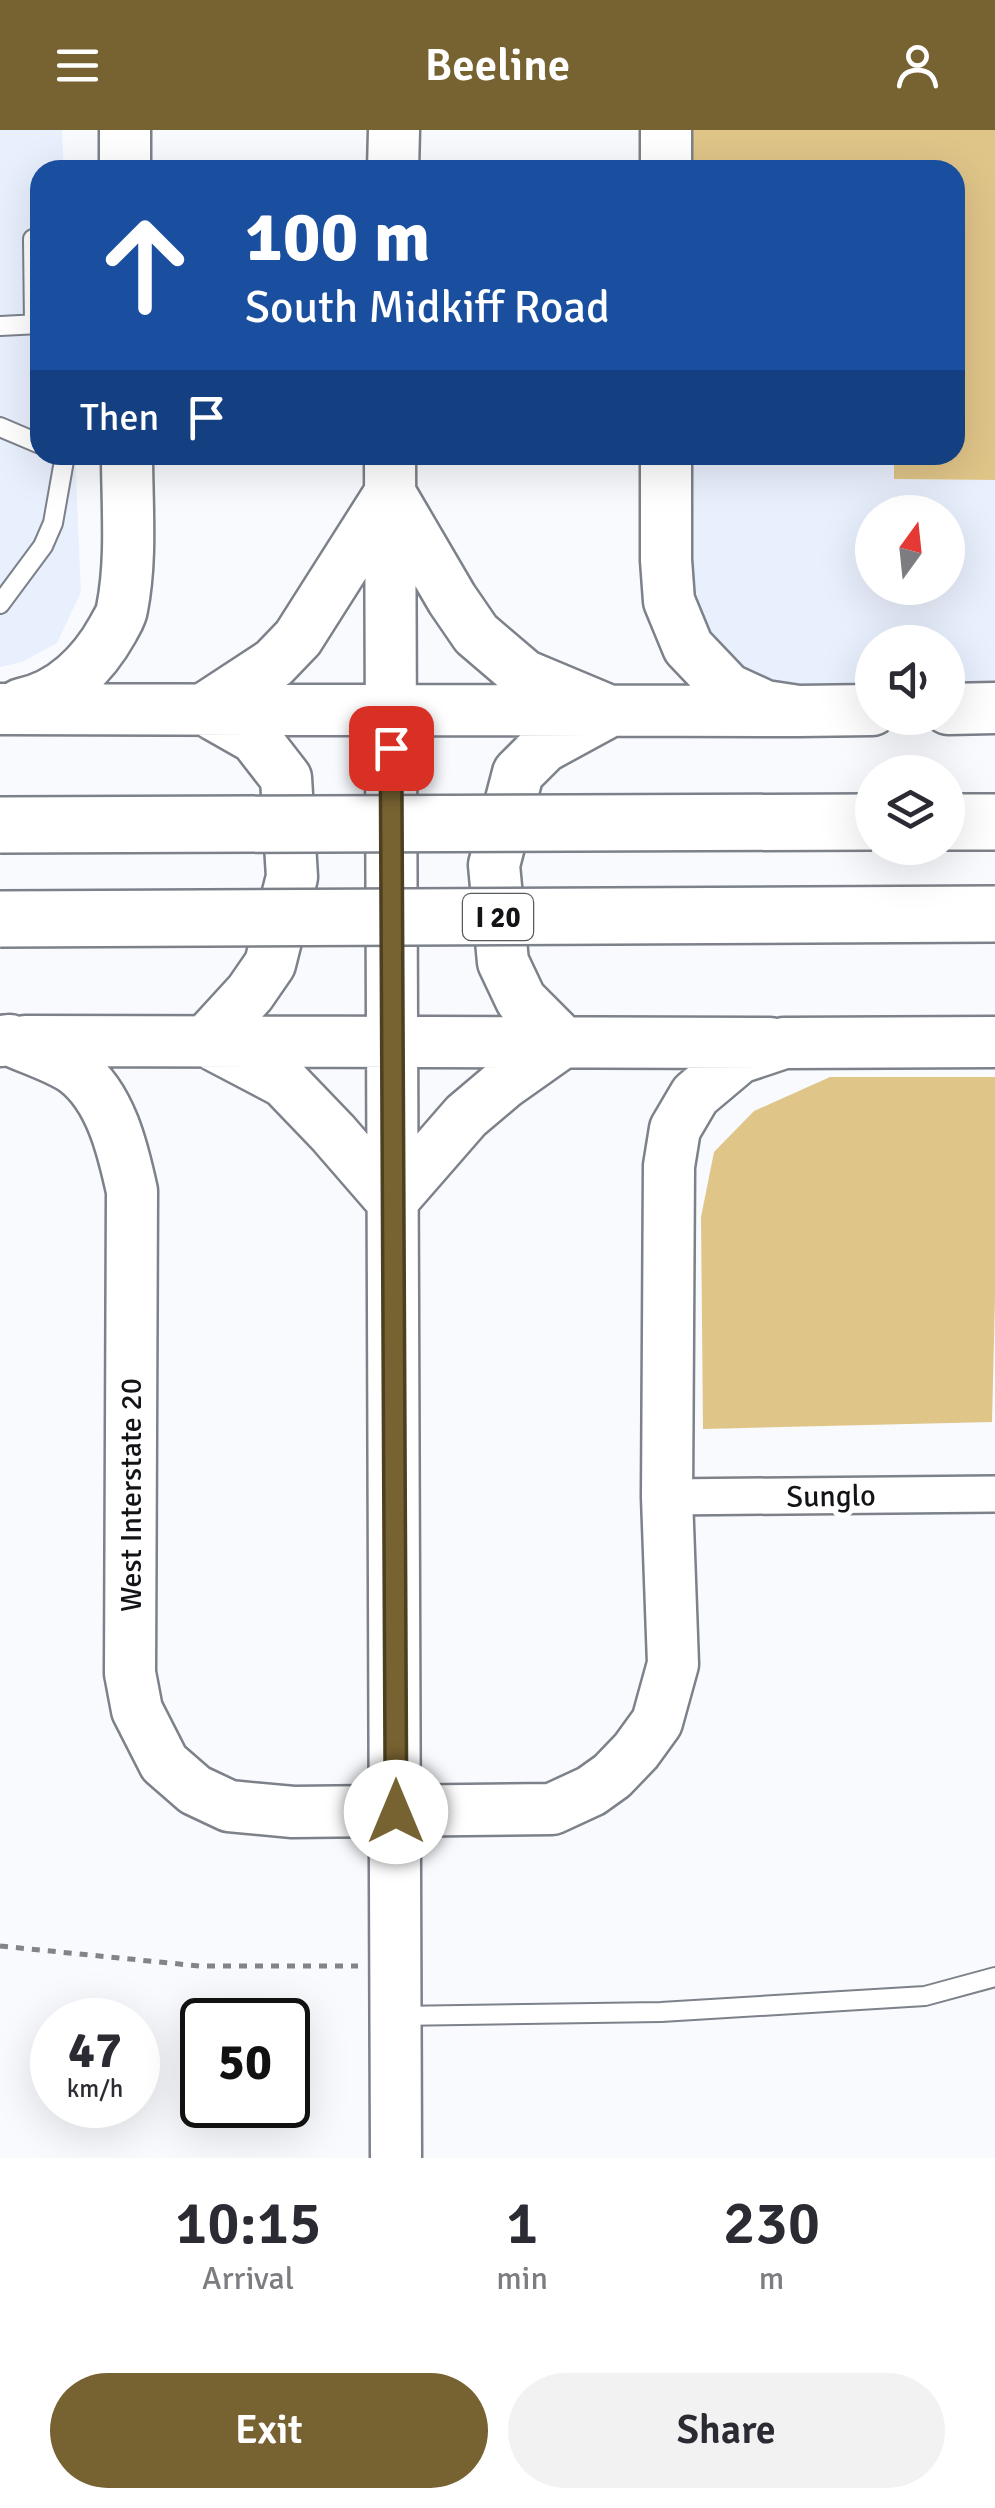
<!DOCTYPE html>
<html lang="en">
<head>
<meta charset="utf-8">
<style>
  :root { --surface:#fff; --page:#f2f2f3; --text:#2b2b33; --muted:#7c7c81; --accent:#776231 }
  body { margin:0; font-family:Signika,sans-serif; background:var(--page); color:var(--text); height:100vh; display:flex; flex-direction:column; font-size:38px; white-space:nowrap }
  * { box-sizing:border-box; margin:0 }
  p { font-size:32px; color:var(--muted) }
  .icon { flex:none; width:55px; height:55px; fill:none; stroke:currentColor; stroke-width:2; stroke-linecap:round; stroke-linejoin:round }
  .map { position:relative; height:2028px; overflow:hidden }
  .sheet { display:flex; flex-direction:column; background:var(--surface); flex:1 }
  .sheet>* { flex:none }
  .guide { position:absolute; left:30px; top:30px; width:935px; height:305px; border-radius:30px; box-shadow:0 10px 40px #0002; background:#1a4fa0; color:#fff; overflow:hidden }
  .needle { width:65px; rotate:15deg }
  .fabs { position:absolute; left:855px; top:365px; display:grid; gap:20px }
  .fabs a { display:grid; place-items:center; width:110px; height:110px; border-radius:50%; background:var(--surface); box-shadow:0 10px 40px #0002; font-size:50px }
  .speed { position:absolute; left:30px; top:1868px; display:flex; gap:20px; font-size:50px; font-weight:700; text-align:center }
  .speed>* { display:grid; place-content:center; width:130px; height:130px; border-radius:50%; background:var(--surface); box-shadow:0 10px 40px #0002; line-height:1 }
  .speed small { font-size:25px; font-weight:400 }
  .speed .limit { border:5px solid #111; border-radius:15px; background:#fff; color:#111 }
  .pin { position:absolute; display:grid; place-items:center; width:85px; height:85px; color:#fff; margin:-42px; border-radius:20px; box-shadow:0 5px 15px #0006 }
  .me { position:absolute; width:110px; margin:-55px; rotate:0deg; stroke-linejoin:round; filter:drop-shadow(0 0 8px #0008) }
  .turn { display:flex; align-items:center; gap:35px; height:210px; padding:0 50px; font-size:45px }
  .turn .icon { width:130px; height:130px; stroke-width:2.5 }
  .turn b { display:block; font-size:70px; line-height:85px }
  .then { display:flex; align-items:center; height:95px; padding:0 50px; background:#0003; gap:20px; font-size:38px }
  .eta { display:flex; justify-content:space-evenly; align-items:center; height:170px; text-align:center }
  .eta b { font-size:60px; font-weight:600; line-height:70px }
  .action { display:flex; gap:20px; margin-top:auto; padding:20px 50px }
  .action a { flex:1; height:115px; border-radius:60px; background:var(--accent); color:#fff; font-size:40px; font-weight:600; line-height:115px; text-align:center }
  .action a+a { background:var(--page); color:var(--text) }
  header { display:flex; justify-content:space-between; align-items:center; height:130px; padding:0 50px; background:var(--accent); color:#fff; font-size:45px; font-weight:600 }
  .map>svg:first-child { display:block }
  .built { fill:#e9f0fd; fill-rule:evenodd }
  .green { fill:#e0c589 }
  .lines { fill:none; stroke-linecap:round; stroke-linejoin:round }
  .lane-casing { stroke:#7c818a; stroke-width:22 }
  .street-casing { stroke:#7c818a; stroke-width:40 }
  .secondary-casing { stroke:#7c818a; stroke-width:55 }
  .highway-casing { stroke:#7c818a; stroke-width:60 }
  .path { stroke:#828488; stroke-width:5; stroke-dasharray:8 8; stroke-linecap:butt }
  .lane { stroke:#fff; stroke-width:18 }
  .street { stroke:#fff; stroke-width:35 }
  .secondary { stroke:#fff; stroke-width:50 }
  .highway { stroke:#fff; stroke-width:55 }
  .highway-bridge-casing { stroke:#7c818a; stroke-width:60; stroke-linecap:butt }
  .highway-bridge { stroke:#fff; stroke-width:55 }
  .route-casing { stroke:#4d4020; stroke-width:25 }
  .route { stroke:#776231; stroke-width:18 }
  .labels { text-anchor:middle; stroke-width:10; stroke-linejoin:round; paint-order:stroke }
  .shield { fill:#fff; stroke:#595a5d; stroke-width:2.5 }
  .shield-label { font-size:28px; font-weight:bold; fill:#121417 }
  .street-label { font-size:30px; fill:#121417; stroke:#fff }
</style>
</head>
<body>
<header><svg class="icon" aria-label="menu" viewBox="0 0 24 24"><path d="M4 6h16M4 12h16M4 18h16"/></svg>Beeline<svg class="icon" aria-label="person" viewBox="0 0 24 24"><circle cx="12" cy="8" r="4"/><path d="M4 21q1-7 8-7t8 7"/></svg></header>
<div class="map">
<svg width="995" height="2028" viewBox="0 0 995 2028">
  <rect width="100%" height="100%" fill="#f8fafe"/>
  <!-- built -->
  <path class="built" d="M0 0H62L64 40H40V325H75L81 462 57 513 22 532 0 537Z
    M677 325H894L895 349 995 350V555L948 556V512H872V558L791 555 734 539 687 483ZM872 382H948V458H872Z"/>
  <!-- green -->
  <path class="green" d="M686 0H995V350L894 349V325H955V40H684Z
    M830 947H995V1168L992 1292 703 1299 701 1087 714 1022 754 981Z"/>
  <g class="lines">
    <defs>
      <path id="lane" d="M34 194 33 109H40
        M0 196 40 194
        M0 297 40 314
        M0 474 43 416 53 393 65 325
        M397 1886 661 1882 925 1866 995 1847"/>
      <path id="street" d="M667 1367 995 1364"/>
      <path id="secondary" d="M125 0V40
        M393 40 394 0
        M666 40V0
        M390 325 396 2028
        M666 325V430L669 471 688 517 728 559 765 576 798 581 872 580
        M390 363 452 469 476 504 524 545 610 581 544 617 518 643 494 735 503 832 521 870 563 912 505 953 466 986 392 1071 333 1003 284 952 206 911 250 863 270 834 292 747 286 648 255 608 204 579 274 533 298 508Z
        M21 574C62 566 93 535 113 499 116 493 121 486 122 479 132 429 127 375 127 325
        M0 579 798 581
        M948 579 995 578
        M0 911 10 910C29 919 58 928 75 940 111 967 123 1020 132 1061L130 1543 137 1580 164 1633 195 1660 229 1676 293 1682 552 1679 591 1661 612 1646 636 1621 657 1592 673 1534 667 1367 669 1036 675 999 695 965 739 928 784 913 995 912
        M25 911 770 913"/>
      <path id="highway" d="M948 692H995"/>
    </defs>
    <!-- lane casing -->
    <use href="#lane" class="lane-casing"/>
    <!-- street casing -->
    <use href="#street" class="street-casing"/>
    <!-- secondary casing -->
    <use href="#secondary" class="secondary-casing"/>
    <!-- highway casing -->
    <use href="#highway" class="highway-casing"/>
    <!-- path -->
    <path class="path" d="M0 1816 199 1836H358"/>
    <!-- lane -->
    <use href="#lane" class="lane"/>
    <!-- street -->
    <use href="#street" class="street"/>
    <!-- secondary -->
    <use href="#secondary" class="secondary"/>
    <!-- highway -->
    <use href="#highway" class="highway"/>
    <defs>
      <path id="highway-bridge" d="M0 695 872 692
        M0 789 995 784"/>
    </defs>
    <!-- highway-bridge casing -->
    <use href="#highway-bridge" class="highway-bridge-casing"/>
    <!-- highway-bridge -->
    <use href="#highway-bridge" class="highway-bridge"/>
  </g>
  <g class="lines">
    <defs>
      <path id="route" d="M391 618 396 1682"/>
    </defs>
    <!-- route casing -->
    <use href="#route" class="route-casing"/>
    <!-- route -->
    <use href="#route" class="route"/>
  </g>
  <g class="labels">
    <!-- shield labels -->
    <rect class="shield" x="463" y="764" width="70" height="46" rx="8"/>
    <g class="shield-label">
      <text x="498" y="797">I 20</text>
    </g>
    <!-- street labels -->
    <g class="street-label">
      <text transform="translate(131 1365) rotate(-90)" y="10">West Interstate 20</text>
      <text transform="translate(831 1366) rotate(-1)" y="10">Sunglo</text>
    </g>
  </g>
</svg>
<div class="fabs">
<a><svg class="needle" viewBox="-14 -14 28 28"><path d="M0-13l5 13h-10z" fill="#e53935"/><path d="M0 13l5-13h-10z" fill="#7c7c81"/></svg></a>
<a><svg class="icon" aria-label="sound" viewBox="0 0 24 24"><path d="M4 9h4l5-4v14l-5-4H4zM17 9q2 3 0 6"/></svg></a>
<a><svg class="icon" aria-label="layers" viewBox="0 0 24 24"><path d="M12 4l9 5-9 5-9-5zM3 14l9 5 9-5"/></svg></a>
</div>
<div class="speed"><div>47<small>km/h</small></div><div class="limit">50</div></div>
<div class="pin" style="left:391px;top:618px;background:#d93025"><svg class="icon" aria-label="arrive" viewBox="0 0 24 24"><path d="M6 21V4h12l-3 4 3 4H6"/></svg></div>
<svg class="me" style="left:396px;top:1682px" viewBox="-20 -20 40 40"><circle r="19" fill="#fff"/><path d="M0-13L10 11 0 6-10 11z" fill="#776231"/></svg>
<div class="guide">
<div class="turn"><svg class="icon" aria-label="ahead" viewBox="0 0 24 24"><path d="M12 20V5M6 11l6-6 6 6"/></svg><div><b>100 m</b>South Midkiff Road</div></div>
<div class="then">Then<svg class="icon" aria-label="arrive" viewBox="0 0 24 24"><path d="M6 21V4h12l-3 4 3 4H6"/></svg></div>
</div>
</div>
<section class="sheet">
<div class="eta">
<div><b>10:15</b><p>Arrival</p></div>
<div><b>1</b><p>min</p></div>
<div><b>230</b><p>m</p></div>
</div>
<div class="action"><a>Exit</a><a>Share</a></div>
</section>
</body>
</html>
